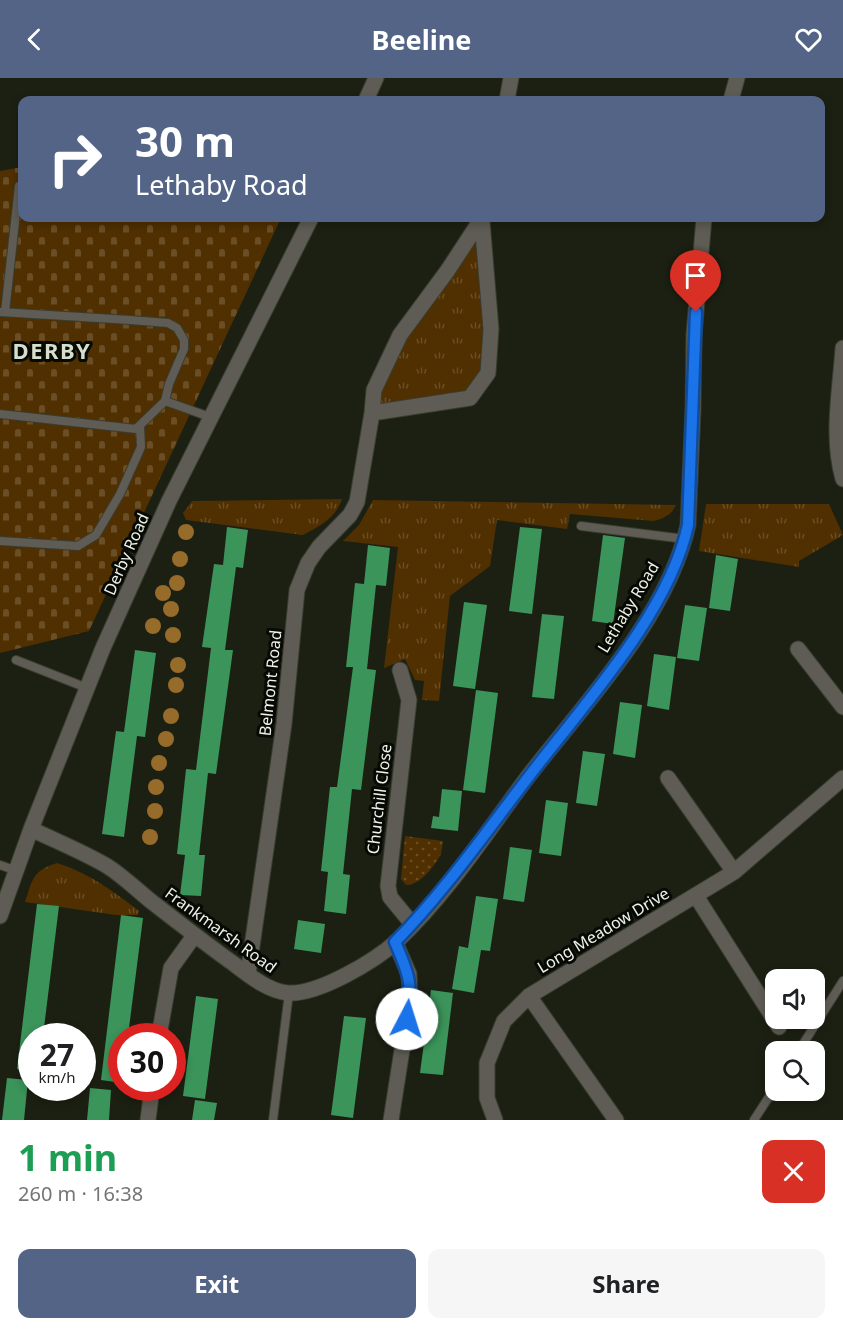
<!DOCTYPE html>
<html lang="en">
<head>
<meta charset="utf-8">
<style>
  :root { --surface:#fff; --page:#f6f6f6; --text:#202124; --muted:#757577; --accent:#536486 }
  body { margin:0; font-family:"Noto Sans",sans-serif; background:var(--page); color:var(--text); height:100vh; display:flex; flex-direction:column; font-size:22px; white-space:nowrap }
  * { box-sizing:border-box; margin:0 }
  p { font-size:20px; color:var(--muted) }
  .icon { flex:none; width:33px; height:33px; fill:none; stroke:currentColor; stroke-width:2; stroke-linecap:round; stroke-linejoin:round }
  .map { position:relative; height:1042px; overflow:hidden }
  .drawer { display:flex; flex-direction:column; background:var(--surface); flex:1 }
  .drawer>* { flex:none }
  .guide { position:absolute; left:18px; top:18px; width:807px; height:126px; border-radius:12px; box-shadow:0 3px 9px #0003; background:#536486; color:#fff; overflow:hidden }
  .controls { position:absolute; left:765px; top:891px; display:grid; gap:12px }
  .controls a { display:grid; place-items:center; width:60px; height:60px; border-radius:12px; background:var(--surface); box-shadow:0 3px 9px #0003; font-size:30px }
  .speed { position:absolute; left:18px; top:945px; display:flex; gap:12px; font-size:30px; font-weight:700; text-align:center }
  .speed>* { display:grid; place-content:center; width:78px; height:78px; border-radius:50%; background:var(--surface); box-shadow:0 3px 9px #0003; line-height:1 }
  .speed small { font-size:15px; font-weight:400 }
  .speed .limit { border:9px solid #d22; background:#fff; color:#111 }
  .pin { position:absolute; display:grid; place-items:center; width:51px; height:51px; color:#fff; margin:-62px -26px; border-radius:50% 50% 50% 0; rotate:-45deg; box-shadow:0 0 6px #0007 }
  .pin .icon { rotate:45deg }
  .me { position:absolute; width:66px; margin:-33px; rotate:5deg; stroke-linejoin:round; filter:drop-shadow(0 0 4px #0008) }
  .turn { display:flex; align-items:center; gap:21px; height:126px; padding:0 18px; font-size:27px }
  .turn .icon { width:78px; height:78px; stroke-width:2.5 }
  .turn b { display:block; font-size:42px; line-height:51px }
  .round { display:grid; place-items:center; flex:none; width:63px; height:63px; border-radius:12px; background:var(--page) }
  .overview { display:flex; align-items:center; justify-content:space-between; height:102px; padding:0 18px }
  h1 { font-size:36px; font-weight:700; line-height:45px; color:#1e9e55 }
  .primary-button { display:flex; gap:12px; margin-top:auto; padding:12px 18px }
  .primary-button a { flex:1; height:69px; border-radius:12px; background:var(--accent); color:#fff; font-size:24px; font-weight:700; line-height:69px; text-align:center }
  .primary-button a+a { background:var(--page); color:var(--text) }
  header { display:flex; justify-content:space-between; align-items:center; height:78px; padding:0 18px; background:var(--accent); color:#fff; font-size:27px; font-weight:700 }
  .map>svg:first-child { display:block }
  .grass { fill:url(#grass-tufts) }
  .cemetery { fill:url(#cemetery-stones) }
  .park { fill:url(#park-dots) }
  .building { fill:#3b945a }
  .lines { fill:none; stroke-linecap:round; stroke-linejoin:round }
  .lane-casing { stroke:#393d30; stroke-width:10 }
  .street-casing { stroke:#393d30; stroke-width:17 }
  .lane { stroke:#5e5c54; stroke-width:8 }
  .street { stroke:#5e5c54; stroke-width:15 }
  .tree { fill:#976c2a }
  .route-casing { stroke:#114b97; stroke-width:15 }
  .route { stroke:#1a73e8; stroke-width:10 }
  .labels { text-anchor:middle; stroke-width:6; stroke-linejoin:round; paint-order:stroke }
  .street-label { font-size:16px; fill:#eef2e9; stroke:#070904 }
  .district-label { font-size:22px; font-weight:bold; letter-spacing:1.5px; fill:#d7dfcc; stroke:#070904 }
</style>
</head>
<body>
<header><svg class="icon" aria-label="back" viewBox="0 0 24 24"><path d="M15 5l-7 7 7 7"/></svg>Beeline<svg class="icon" aria-label="heart" viewBox="0 0 24 24"><path d="M12 20l-8-8c-3-5 5-10 8-4 3-6 11-1 8 4z"/></svg></header>
<div class="map">
<svg width="843" height="1042" viewBox="0 0 843 1042">
  <defs>
    <pattern id="grass-tufts" width="24" height="20" patternUnits="userSpaceOnUse" patternTransform="scale(1.5)"><rect width="24" height="20" fill="#502f00"/><path d="M3 7l-1-3M5 7V3M7 7l1-3M15 17l-1-3M17 17v-4M19 17l1-3" fill="none" stroke="#6a4e25"/></pattern>
    <pattern id="cemetery-stones" width="16" height="16" patternUnits="userSpaceOnUse" patternTransform="scale(1.5)"><rect width="16" height="16" fill="#502f00"/><path d="M2 7V4a2 2 0 0 1 4 0v3zM10 15v-3a2 2 0 0 1 4 0v3z" fill="#6a4e25"/></pattern>
    <pattern id="park-dots" width="8" height="8" patternUnits="userSpaceOnUse" patternTransform="scale(1.5)"><rect width="8" height="8" fill="#502f00"/><path d="M2 2h.1M6 6h.1" fill="none" stroke="#6a4e25" stroke-width="1.8" stroke-linecap="round"/></pattern>
  </defs>
  <rect width="100%" height="100%" fill="#1b2012"/>
  <!-- grass -->
  <path class="grass" d="M481 144 487 295 469 319 373 335 401 258Z
    M342 421C336 440 320 448 303 457L186 442 183 435 192 423Z
    M373 422 676 427C671 437 665 440 654 443L570 436 567 451 497 442 490 488 450 518 439 623 422 622 424 603 415 602 405 581 384 590 398 469 343 463 359 447Z
    M706 426H829L843 457 799 483V489L699 473Z
    M57 785C89 795 113 813 139 833L138 837H116L25 824C33 801 32 793 57 785Z"/>
  <!-- cemetery -->
  <path class="cemetery" d="M22 89V140H281L89 553 0 575V93Z"/>
  <!-- park -->
  <path class="park" d="M405 758 443 763C442 768 442 774 440 778 433 790 420 807 406 807L401 801Z"/>
  <!-- building -->
  <path class="building" d="M227 449 248 452 243 490 236 489 225 572H233L216 696 208 695 199 777H205L201 818 180 817 185 777 177 776 186 691 196 692 211 570 202 569 214 486 223 487Z
    M520 449 542 451 532 536 509 533Z
    M603 457 625 460 613 546 592 543Z
    M368 467 390 470 386 508 376 507 367 591 376 592 361 712 352 711 343 796 350 797 346 836 324 833 328 794 321 793 330 709H337L353 589H346L355 505 364 506Z
    M716 477 738 481 730 533 709 530Z
    M464 524 487 527 475 611 453 608Z
    M685 527 707 530 699 583 677 580Z
    M542 536 564 538 554 621 532 619Z
    M135 572 156 575 145 659 137 658 124 759 102 756 116 653 124 654Z
    M654 576 676 579 669 632 647 628Z
    M476 612 498 615 485 715 463 712Z
    M620 624 642 627 635 680 613 676Z
    M583 673 605 676 597 728 576 725Z
    M442 711 462 713 458 753 431 750 433 738 439 739Z
    M546 722 568 725 561 778 539 775Z
    M510 769 532 772 524 824 503 821Z
    M476 818 498 821 490 873 481 872 474 915 452 911 459 868 468 870Z
    M37 826 59 828 43 958H32V992L17 991Z
    M121 837 143 840 128 958H122V1005L101 1002Z
    M298 842 325 846 321 875 294 871Z
    M431 912 453 915 443 997 420 995Z
    M196 918 218 921 205 1021 183 1018Z
    M344 938 366 940 353 1040 331 1037Z
    M7 1000 28 1002 24 1042H2Z
    M90 1010 111 1012 109 1042H87Z
    M195 1022 217 1025 214 1042H192Z"/>
  <g class="lines">
    <defs>
      <path id="lane" d="M0 234 130 242 168 245 177 250 184 262V271L169 306 165 323
        M5 234 19 108
        M0 336 136 351 165 323 210 339
        M581 448 685 461
        M0 463 78 468 96 457 120 416 141 369 140 348
        M16 582 87 610
        M0 787 17 793
        M798 974 843 903
        M273 1042 289 915
        M754 1042 776 1008"/>
      <path id="street" d="M366 22 376 0
        M507 22 511 0
        M731 22 737 0
        M843 270C840 314 831 359 843 401
        M372 335 470 320 488 295 491 251 482 143
        M798 571 843 629
        M400 592 409 622 388 808 390 819 413 847
        M668 700 734 794
        M31 751C56 763 83 774 107 788 123 798 137 812 152 824 179 845 206 866 234 886 250 898 268 913 288 915 318 917 375 883 397 863 447 816 486 755 527 700 583 627 668 539 688 447L693 331 694 257 704 140
        M696 818 779 949
        M0 838 31 751 103 570 169 423 311 140
        M248 896 284 646 297 512 308 485 319 469 350 437 357 424 372 335 374 312 400 257 448 192 482 140
        M529 918 616 1042
        M159 958 171 890 194 858
        M148 1042 152 1010
        M391 1042 410 921 409 896 395 864
        M495 1042 487 1020V985L504 943 529 918 734 794 843 700"/>
    </defs>
    <!-- lane casing -->
    <use href="#lane" class="lane-casing"/>
    <!-- street casing -->
    <use href="#street" class="street-casing"/>
    <!-- lane -->
    <use href="#lane" class="lane"/>
    <!-- street -->
    <use href="#street" class="street"/>
  </g>
  <!-- trees -->
  <g class="tree">
    <circle cx="186" cy="454" r="8"/>
    <circle cx="180" cy="481" r="8"/>
    <circle cx="177" cy="505" r="8"/>
    <circle cx="163" cy="515" r="8"/>
    <circle cx="171" cy="531" r="8"/>
    <circle cx="153" cy="548" r="8"/>
    <circle cx="173" cy="557" r="8"/>
    <circle cx="178" cy="587" r="8"/>
    <circle cx="176" cy="607" r="8"/>
    <circle cx="171" cy="638" r="8"/>
    <circle cx="166" cy="661" r="8"/>
    <circle cx="159" cy="685" r="8"/>
    <circle cx="156" cy="709" r="8"/>
    <circle cx="155" cy="733" r="8"/>
    <circle cx="150" cy="759" r="8"/>
  </g>
  <g class="lines">
    <defs>
      <path id="route" d="M407 941C413 906 409 896 395 864 445 813 486 754 530 697 584 626 669 535 688 447L696 234"/>
    </defs>
    <!-- route casing -->
    <use href="#route" class="route-casing"/>
    <!-- route -->
    <use href="#route" class="route"/>
  </g>
  <g class="labels">
    <!-- street labels -->
    <g class="street-label">
      <text transform="translate(126 476) rotate(-66)" y="6">Derby Road</text>
      <text transform="translate(628 529) rotate(-59)" y="6">Lethaby Road</text>
      <text transform="translate(270 605) rotate(-84)" y="6">Belmont Road</text>
      <text transform="translate(379 721) rotate(-83)" y="6">Churchill Close</text>
      <text transform="translate(221 852) rotate(36)" y="6">Frankmarsh Road</text>
      <text transform="translate(603 852) rotate(-31)" y="6">Long Meadow Drive</text>
    </g>
    <!-- district labels -->
    <g class="district-label">
      <text x="52" y="281">DERBY</text>
    </g>
  </g>
</svg>
<div class="controls">
<a><svg class="icon" aria-label="sound" viewBox="0 0 24 24"><path d="M4 9h4l5-4v14l-5-4H4zM17 9q2 3 0 6"/></svg></a>
<a><svg class="icon" aria-label="search" viewBox="0 0 24 24"><circle cx="10" cy="10" r="6"/><path d="M15 15l6 6"/></svg></a>
</div>
<div class="speed"><div>27<small>km/h</small></div><div class="limit">30</div></div>
<div class="pin" style="left:696px;top:234px;background:#d93025"><svg class="icon" aria-label="arrive" viewBox="0 0 24 24"><path d="M6 21V4h12l-3 4 3 4H6"/></svg></div>
<svg class="me" style="left:407px;top:941px" viewBox="-20 -20 40 40"><circle r="19" fill="#fff"/><path d="M0-13L10 11 0 6-10 11z" fill="#1a73e8"/></svg>
<div class="guide">
<div class="turn"><svg class="icon" aria-label="right" viewBox="0 0 24 24"><path d="M7 20v-9h11M14 6l5 5-5 5"/></svg><div><b>30 m</b>Lethaby Road</div></div>
</div>
</div>
<section class="drawer">
<div class="overview"><div><h1>1 min</h1><p>260 m · 16:38</p></div><a class="round" style="background:#d93025;color:#fff"><svg class="icon" aria-label="close" viewBox="0 0 24 24"><path d="M6 6l12 12M18 6L6 18"/></svg></a></div>
<div class="primary-button"><a>Exit</a><a>Share</a></div>
</section>
</body>
</html>
